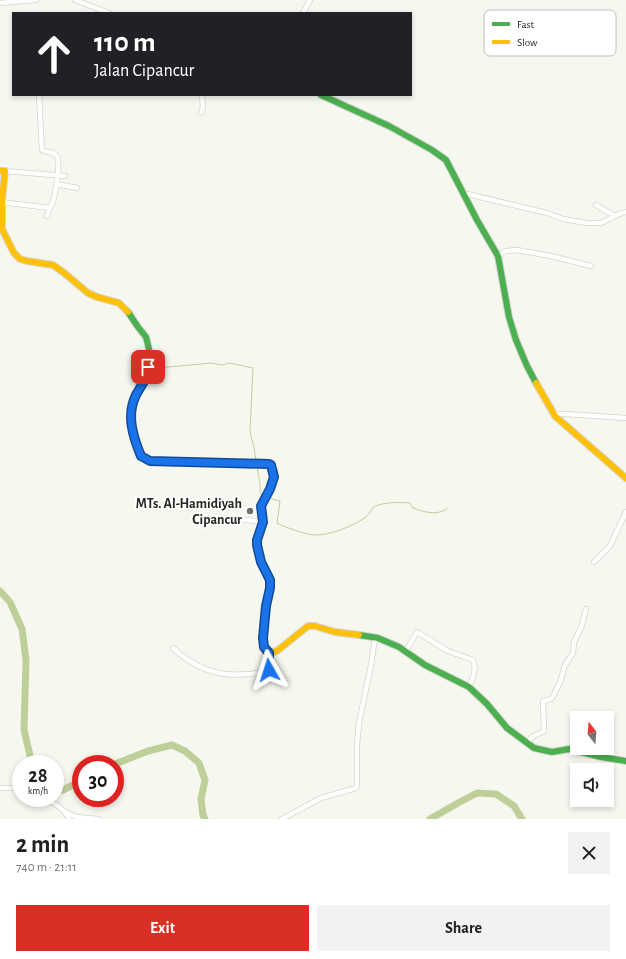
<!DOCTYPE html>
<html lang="en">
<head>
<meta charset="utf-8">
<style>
  :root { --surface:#fff; --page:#f2f2f2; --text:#202124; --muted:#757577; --accent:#d93025 }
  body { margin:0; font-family:"Alegreya Sans",sans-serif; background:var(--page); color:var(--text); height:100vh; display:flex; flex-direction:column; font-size:15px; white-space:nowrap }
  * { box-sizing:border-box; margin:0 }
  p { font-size:13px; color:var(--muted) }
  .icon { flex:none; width:22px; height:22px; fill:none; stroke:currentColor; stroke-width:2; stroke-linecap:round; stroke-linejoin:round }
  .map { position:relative; height:819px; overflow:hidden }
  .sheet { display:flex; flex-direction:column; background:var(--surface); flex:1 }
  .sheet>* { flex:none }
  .banner { position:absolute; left:12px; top:12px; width:400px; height:84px; border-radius:0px; box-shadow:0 2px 6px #0003; background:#202124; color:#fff; overflow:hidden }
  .needle { width:26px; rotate:344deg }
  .controls { position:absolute; left:570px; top:711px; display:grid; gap:8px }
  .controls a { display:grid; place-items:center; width:44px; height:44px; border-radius:0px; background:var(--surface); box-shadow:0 2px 6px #0003; font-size:20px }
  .speed { position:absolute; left:12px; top:755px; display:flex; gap:8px; font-size:20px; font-weight:700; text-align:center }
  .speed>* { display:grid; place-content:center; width:52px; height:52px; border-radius:50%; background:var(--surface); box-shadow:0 2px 6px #0003; line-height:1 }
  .speed small { font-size:10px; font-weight:400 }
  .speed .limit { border:6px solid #d22; background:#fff; color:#111 }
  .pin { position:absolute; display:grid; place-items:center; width:34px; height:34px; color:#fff; margin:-17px; border-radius:8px; box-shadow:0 2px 6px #0006 }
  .me { position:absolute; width:44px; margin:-22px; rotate:354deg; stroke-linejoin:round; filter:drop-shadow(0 0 3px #0008) }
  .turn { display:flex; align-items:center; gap:14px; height:84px; padding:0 16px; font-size:18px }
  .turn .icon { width:52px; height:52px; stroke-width:2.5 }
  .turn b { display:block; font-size:28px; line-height:34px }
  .round { display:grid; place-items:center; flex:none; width:42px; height:42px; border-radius:0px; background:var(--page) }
  .headline { display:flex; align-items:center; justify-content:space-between; height:68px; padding:0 16px }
  h1 { font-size:24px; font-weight:700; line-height:30px }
  .cta { display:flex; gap:8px; margin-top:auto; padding:8px 16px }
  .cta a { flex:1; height:46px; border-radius:0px; background:var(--accent); color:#fff; font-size:16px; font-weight:700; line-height:46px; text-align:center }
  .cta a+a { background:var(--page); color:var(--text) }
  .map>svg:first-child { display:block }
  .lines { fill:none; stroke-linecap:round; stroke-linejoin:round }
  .stream { stroke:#bfcf99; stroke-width:1 }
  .river { stroke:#bfcf99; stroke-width:7 }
  .street-casing { stroke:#d3d5cf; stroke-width:6 }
  .fast-casing { stroke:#d3d5cf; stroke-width:8 }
  .slow-casing { stroke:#d3d5cf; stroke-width:8 }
  .street { stroke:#fefefd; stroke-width:4.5 }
  .fast { stroke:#4caf50; stroke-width:6 }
  .slow { stroke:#ffc107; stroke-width:6 }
  .route-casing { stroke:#114b97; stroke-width:10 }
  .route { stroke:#1a73e8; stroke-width:7 }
  .poi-dot { fill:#6e706a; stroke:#fff; stroke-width:1.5 }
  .labels { text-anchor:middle; stroke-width:4; stroke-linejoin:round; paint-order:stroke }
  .poi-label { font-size:14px; font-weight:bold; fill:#252722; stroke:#fff; text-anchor:end }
  .key { fill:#fff; stroke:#bebebd; stroke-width:1 }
  .key-label { font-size:11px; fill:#252722 }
</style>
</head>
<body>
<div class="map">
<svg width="626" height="819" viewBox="0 0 626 819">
  <rect width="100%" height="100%" fill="#f6f8f0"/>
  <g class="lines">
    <!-- stream -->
    <path class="stream" d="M151 365 156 366 158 368 211 363 222 365 229 363 253 368 250 432 254 447 256 462
      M257 467 260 483V493L264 496
      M269 498 280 501 277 523C284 527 307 535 315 535 329 536 355 525 366 517 370 514 371 509 374 507 381 502 402 502 410 503L413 508C425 512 435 516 447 509"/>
    <!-- river -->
    <path class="river" d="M0 591 10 602 22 629 26 660 24 730 32 764
      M115 764 148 751 172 745 185 751 199 763 205 780 201 799 203 815 205 819
      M55 788 63 790 81 781
      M430 819 458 803 477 793 496 794 514 806 522 819"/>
    <defs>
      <path id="street" d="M75 0 109 13
        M0 3 36 0
        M303 13 310 0
        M39 95 42 150C46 153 52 151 56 155 62 160 55 194 53 201 51 207 48 211 47 216
        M201 113 203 107 202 95
        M5 171 65 176
        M56 184 77 188
        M463 193 547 213 563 219 587 223H601L619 214 626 212
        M1 202 50 208
        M596 205 615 216
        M498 256 506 251 517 250 551 256 591 266
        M554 414H565L626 418
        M238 519 263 522
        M594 562 610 546 626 512
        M173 648C187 661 206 672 226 674 239 676 254 673 267 672L269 670V653
        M406 651 417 632 448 651 473 660C477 668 473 679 469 687
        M527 743 532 737 544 731 543 701 548 700 552 698 560 683 565 665 573 653 574 642 582 625 586 609
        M0 788H21
        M44 798C54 803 64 808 69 819
        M65 812 76 817 98 819
        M282 819 321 798 356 788 357 786V744L359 723 371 665 375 638"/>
      <path id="fast" d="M321 95 389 126 432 150 446 160 477 220 498 256 509 317 516 340 527 366 536 383
        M128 312 138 327 146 337 149 349 148 367 146 378 133 401 131 415 133 433 141 456 150 461 271 465 273 480 271 487 262 504 263 523 257 541 258 553 270 582V590L266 605 264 628
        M359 635 378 638 399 647 425 665 469 687 487 704 507 728 534 748 552 752 569 749 601 757 626 761"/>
      <path id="slow" d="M0 171H5L2 200V229L14 253 20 259 27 261 53 265 63 272 88 293 97 297 119 303 128 312
        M536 383 555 416 626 478
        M264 628V644L269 653 277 651 308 626H315L335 632 359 635"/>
    </defs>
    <!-- street casing -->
    <use href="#street" class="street-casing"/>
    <!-- fast casing -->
    <use href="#fast" class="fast-casing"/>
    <!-- slow casing -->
    <use href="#slow" class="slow-casing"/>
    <!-- street -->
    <use href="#street" class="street"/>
    <!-- fast -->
    <use href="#fast" class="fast"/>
    <!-- slow -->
    <use href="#slow" class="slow"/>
  </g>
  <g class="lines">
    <defs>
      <path id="route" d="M148 367C146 381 142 384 136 395 126 415 133 437 141 456L150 461 269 464 271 465 274 477 270 489 261 506 263 522 257 540V545L261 562 270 580V588L266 606 263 638 264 647 269 653V670"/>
    </defs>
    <!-- route casing -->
    <use href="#route" class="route-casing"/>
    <!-- route -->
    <use href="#route" class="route"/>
  </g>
  <!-- markers -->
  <circle class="poi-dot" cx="250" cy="511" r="4"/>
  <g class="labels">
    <!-- poi labels -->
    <g class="poi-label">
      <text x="242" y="508">MTs. Al-Hamidiyah<tspan x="242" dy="16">Cipancur</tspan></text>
    </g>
  </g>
  <!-- legend -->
  <rect x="484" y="10" width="132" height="46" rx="6" class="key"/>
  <rect x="492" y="22" width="18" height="4" fill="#4caf50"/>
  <rect x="492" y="40" width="18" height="4" fill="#ffc107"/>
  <g class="key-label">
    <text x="517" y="28">Fast</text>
    <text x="517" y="46">Slow</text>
  </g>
</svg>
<div class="controls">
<a><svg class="needle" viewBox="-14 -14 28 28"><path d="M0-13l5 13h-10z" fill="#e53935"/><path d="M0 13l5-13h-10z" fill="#757577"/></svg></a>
<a><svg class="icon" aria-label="sound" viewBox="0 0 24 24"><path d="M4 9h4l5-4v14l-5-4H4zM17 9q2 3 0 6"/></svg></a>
</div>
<div class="speed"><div>28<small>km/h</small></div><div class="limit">30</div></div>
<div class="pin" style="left:148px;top:367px;background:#d93025"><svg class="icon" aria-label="arrive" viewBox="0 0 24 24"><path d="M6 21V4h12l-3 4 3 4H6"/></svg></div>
<svg class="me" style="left:269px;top:670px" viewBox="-20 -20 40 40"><path d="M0-17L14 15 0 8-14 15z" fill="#1a73e8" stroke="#fff" stroke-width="4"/></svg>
<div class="banner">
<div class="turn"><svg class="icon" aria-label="ahead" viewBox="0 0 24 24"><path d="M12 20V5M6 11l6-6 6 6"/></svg><div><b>110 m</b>Jalan Cipancur</div></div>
</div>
</div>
<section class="sheet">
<div class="headline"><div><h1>2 min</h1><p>740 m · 21:11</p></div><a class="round"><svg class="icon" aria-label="close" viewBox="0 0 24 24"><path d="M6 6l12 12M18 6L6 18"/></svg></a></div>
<div class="cta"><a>Exit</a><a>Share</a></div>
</section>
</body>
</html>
